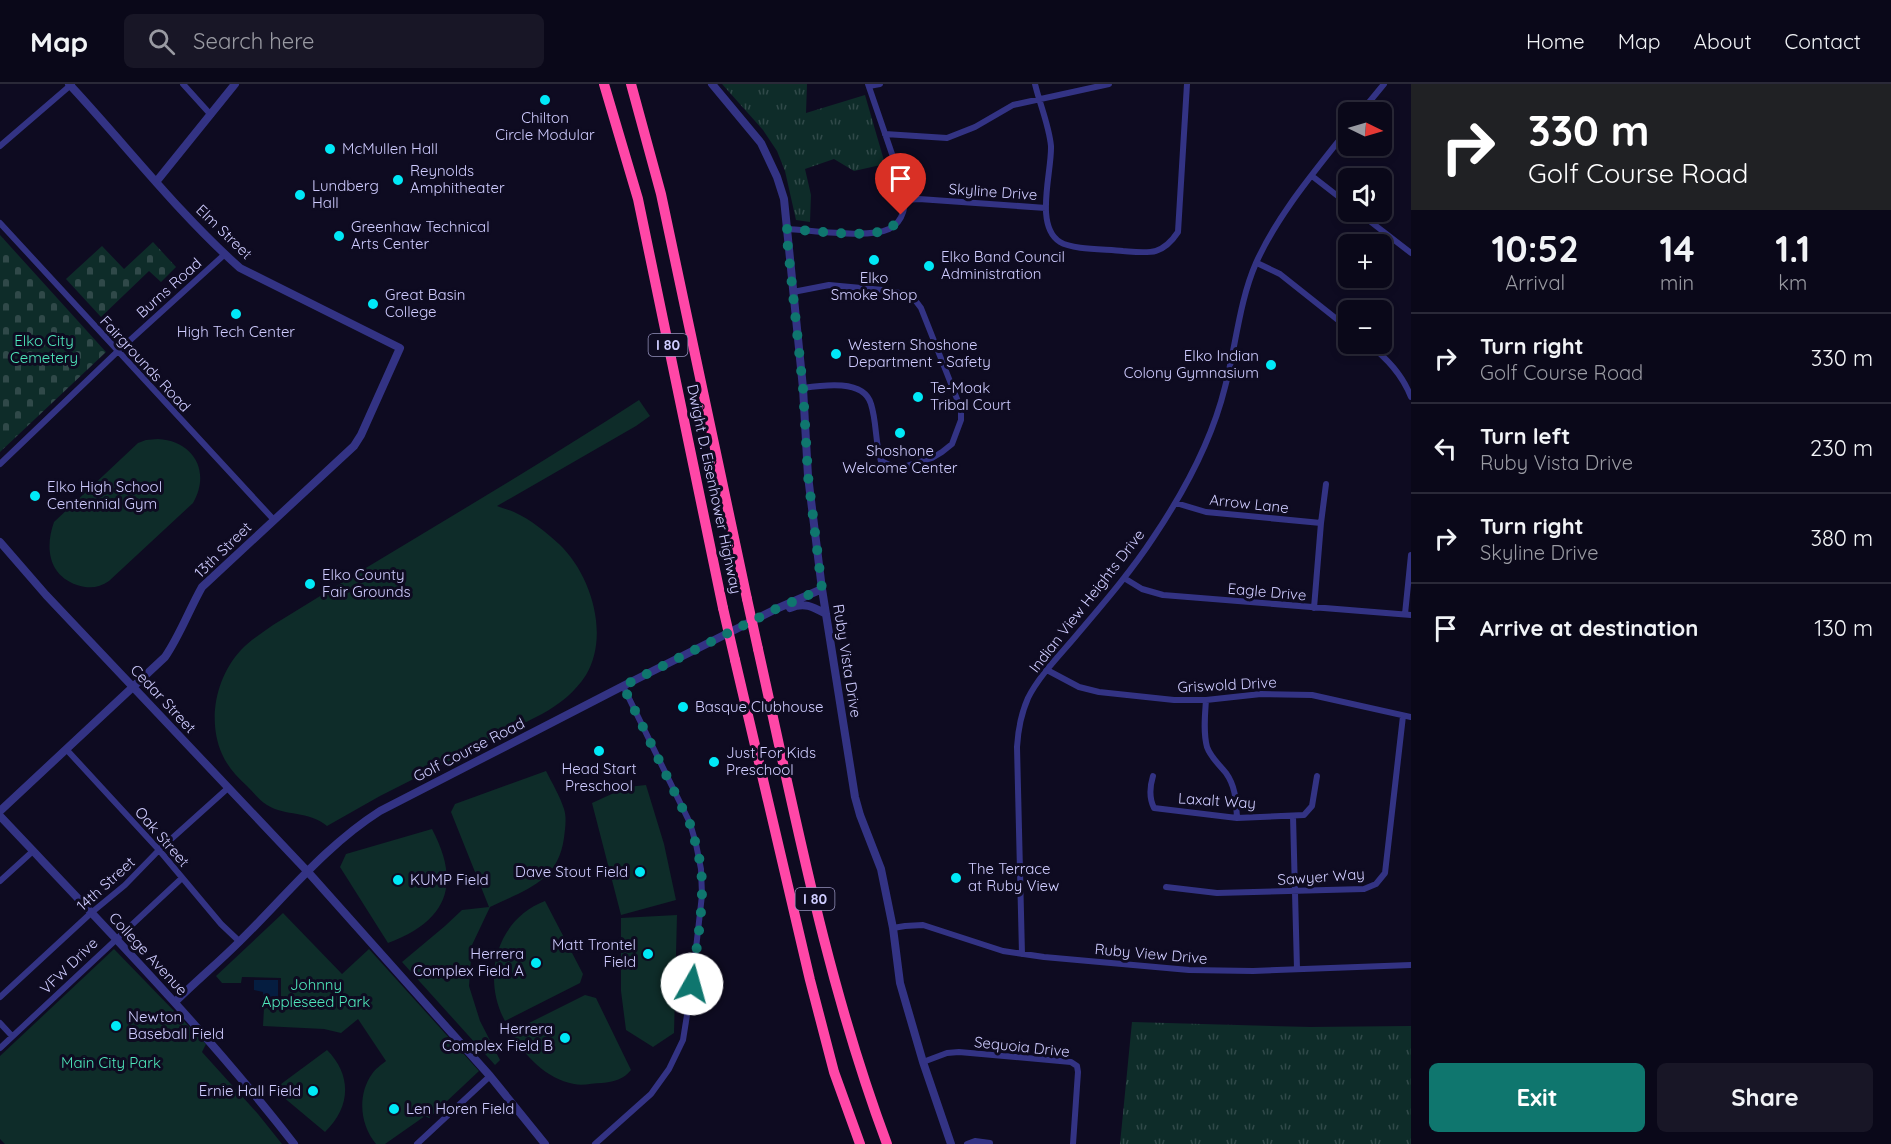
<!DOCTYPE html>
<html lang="en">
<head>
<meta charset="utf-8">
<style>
  :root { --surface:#0a0819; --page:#181626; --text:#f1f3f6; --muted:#999aa2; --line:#2a2938; --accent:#0f766e }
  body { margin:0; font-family:Quicksand,sans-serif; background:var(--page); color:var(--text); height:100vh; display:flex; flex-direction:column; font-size:22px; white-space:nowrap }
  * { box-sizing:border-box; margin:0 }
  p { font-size:20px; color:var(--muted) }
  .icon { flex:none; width:33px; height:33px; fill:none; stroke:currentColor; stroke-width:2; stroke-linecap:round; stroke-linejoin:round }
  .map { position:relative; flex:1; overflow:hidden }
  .panel { display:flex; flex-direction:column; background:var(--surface); width:480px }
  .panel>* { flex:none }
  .top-card { background:#202124; color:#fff; overflow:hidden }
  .needle { width:39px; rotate:95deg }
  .buttons { position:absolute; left:1338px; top:18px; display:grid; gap:12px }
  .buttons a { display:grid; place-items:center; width:54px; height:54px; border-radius:9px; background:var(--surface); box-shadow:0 3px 9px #0003,0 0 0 2px var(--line); font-size:30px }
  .pin { position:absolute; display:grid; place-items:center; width:51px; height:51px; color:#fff; margin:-62px -26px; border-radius:50% 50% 50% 0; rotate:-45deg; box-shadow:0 0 6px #0007 }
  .pin .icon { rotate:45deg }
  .me { position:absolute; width:66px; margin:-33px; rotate:7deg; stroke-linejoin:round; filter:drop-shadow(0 0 4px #0008) }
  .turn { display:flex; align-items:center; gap:21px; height:126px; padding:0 18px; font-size:27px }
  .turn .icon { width:78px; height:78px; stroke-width:2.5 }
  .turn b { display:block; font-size:42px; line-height:51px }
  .eta { display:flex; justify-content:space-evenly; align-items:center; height:102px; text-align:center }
  .eta b { font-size:36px; font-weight:800; line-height:42px }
  .action { display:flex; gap:12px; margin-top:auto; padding:12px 18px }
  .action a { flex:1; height:69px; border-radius:9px; background:var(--accent); color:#fff; font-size:24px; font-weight:800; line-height:69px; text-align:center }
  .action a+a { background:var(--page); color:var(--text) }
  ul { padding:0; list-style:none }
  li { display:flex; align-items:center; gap:18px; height:90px; padding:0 18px; border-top:2px solid var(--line) }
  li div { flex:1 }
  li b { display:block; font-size:22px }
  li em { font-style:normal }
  header { display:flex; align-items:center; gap:36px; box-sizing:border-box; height:84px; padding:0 30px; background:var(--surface); border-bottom:2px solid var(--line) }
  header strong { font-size:28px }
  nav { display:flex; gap:33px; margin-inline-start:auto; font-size:21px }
  .search { width:420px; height:54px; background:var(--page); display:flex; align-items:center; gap:15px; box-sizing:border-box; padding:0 21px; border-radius:9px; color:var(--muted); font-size:22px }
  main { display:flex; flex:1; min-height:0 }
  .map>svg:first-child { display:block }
  .grass { fill:url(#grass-tufts) }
  .cemetery { fill:url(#cemetery-stones) }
  .park { fill:#0e2c29 }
  .water { fill:#051d40 }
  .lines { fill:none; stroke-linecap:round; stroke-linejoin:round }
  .minor { stroke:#333384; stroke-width:6 }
  .tertiary { stroke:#333384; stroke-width:8 }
  .motorway { stroke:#ff47a7; stroke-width:10 }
  .motorway-bridge { stroke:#ff47a7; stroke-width:10 }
  .route { stroke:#0f766e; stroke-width:10; stroke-dasharray:0 18 }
  .poi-dot { fill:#00e9f7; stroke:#0e0b21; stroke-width:2 }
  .labels { text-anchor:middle; stroke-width:6; stroke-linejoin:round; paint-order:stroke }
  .shield { fill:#0e0b21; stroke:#9592bc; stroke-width:1.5 }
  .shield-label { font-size:14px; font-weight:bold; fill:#cfccff }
  .poi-label { font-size:15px; fill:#cfccff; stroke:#0e0b21; text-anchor:start }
  .street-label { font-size:15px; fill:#cfccff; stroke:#0e0b21 }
  .park-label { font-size:15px; fill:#4fe8bb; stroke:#0e0b21 }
</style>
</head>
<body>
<header>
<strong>Map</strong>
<div class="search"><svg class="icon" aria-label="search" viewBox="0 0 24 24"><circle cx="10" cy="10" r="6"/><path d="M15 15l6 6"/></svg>Search here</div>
<nav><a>Home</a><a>Map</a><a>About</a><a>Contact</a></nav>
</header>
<main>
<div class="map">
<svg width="1411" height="1060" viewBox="0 0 1411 1060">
  <defs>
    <pattern id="grass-tufts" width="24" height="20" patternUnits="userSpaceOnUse" patternTransform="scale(1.5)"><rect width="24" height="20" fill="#0e2c29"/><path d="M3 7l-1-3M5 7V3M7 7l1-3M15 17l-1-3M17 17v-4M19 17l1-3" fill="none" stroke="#304949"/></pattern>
    <pattern id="cemetery-stones" width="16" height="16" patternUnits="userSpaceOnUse" patternTransform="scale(1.5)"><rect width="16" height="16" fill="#0e2c29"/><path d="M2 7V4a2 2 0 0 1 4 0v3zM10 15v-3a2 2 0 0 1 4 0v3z" fill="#304949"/></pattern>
  </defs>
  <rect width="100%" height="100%" fill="#0e0b21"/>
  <!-- grass -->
  <path class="grass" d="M722 0H807L806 29 865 11 885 80 854 87 834 75 805 85 811 111 810 138 796 136 785 87 777 67 763 46Z
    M1132 938 1310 943 1411 942V1060H1120Z"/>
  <!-- cemetery -->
  <path class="cemetery" d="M0 151 106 268 0 368Z
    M153 158 176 183 161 198 149 187 101 233 66 195 102 162 124 185Z"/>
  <!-- park -->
  <path class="park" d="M639 316 650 332 636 342 497 422C502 424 509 426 514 428 530 435 546 448 559 460 591 490 610 551 586 591 575 608 560 620 542 630L380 712 327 742C308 726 286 733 267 721 260 717 253 708 247 702 237 693 227 682 222 670 207 636 216 593 241 566 250 556 262 549 273 541 395 465 519 394 639 316Z
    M158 355C194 357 211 388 193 419L109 497C99 504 89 505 77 501 48 491 45 463 54 438L138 359 146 356Z
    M546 687C552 699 560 712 564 725 567 734 565 745 564 754 558 798 525 806 490 823L472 861 469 902 480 937 500 976 495 981 402 878 445 842 462 826 489 823 451 728 455 720Z
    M646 701 664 760 676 816 621 831 592 719 627 703Z
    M432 745C462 802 446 837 388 859L340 783 346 770Z
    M545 817 583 890 580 899 505 937C481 893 497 835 545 817Z
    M283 829 342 890 369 865 479 987 429 1034 425 1032 385 1060H376C360 1041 357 1011 372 990 375 985 381 981 386 977L358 935 341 949 324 945 263 942 264 924H281V894L242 893 241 899H222L216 892Z
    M677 831 674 949 653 963 626 946 621 907V834Z
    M114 865 206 960 202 968 258 1030 282 1060H5L0 1055V972Z
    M585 911 596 914 631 986C624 995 614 998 602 999 593 999 583 1002 574 1000 546 995 524 971 511 948Z
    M327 966C352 991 351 1023 325 1048L282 1012 281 1000Z"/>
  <!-- water -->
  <path class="water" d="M254 896H278V921L264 920 263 908 254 906Z"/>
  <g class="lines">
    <!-- minor -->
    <path class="minor" d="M183 0 211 31
      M1035 0C1040 21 1049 41 1051 62 1052 88 1034 142 1060 158 1073 166 1106 165 1123 167 1149 169 1162 172 1178 148L1187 0
      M869 2 880 0
      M1361 28 1384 0
      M885 50 947 54 975 43 1013 21 1109 0
      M0 62 72 0
      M1312 92 1348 120
      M906 116 919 115 1046 124
      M1358 128 1411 169
      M0 139 274 436
      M786 145C811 146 868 155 889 145 904 138 907 119 904 105L868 0
      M1257 179 1280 190 1348 244
      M793 208 829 201 883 206 905 210 915 216 921 224 961 325V336L952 360 942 368 932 374 906 382 894 383 881 377C875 359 877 339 871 320 864 295 823 301 803 304
      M1369 260C1387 275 1402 290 1411 313
      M0 380 117 268 225 170
      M1176 419 1206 428 1321 439
      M1124 494 1142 505 1163 511 1411 531
      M1314 524 1321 439 1326 400
      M1405 530 1411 471
      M1047 586 1079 603 1099 608 1174 616H1206L1261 610 1312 611 1411 633
      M1206 616C1205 631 1203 648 1207 663 1211 674 1219 680 1226 689 1236 703 1236 718 1237 734
      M66 665 159 766 221 840 240 858
      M1153 692C1150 702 1149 714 1154 724L1237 734 1304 731 1312 722 1317 692
      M1293 732 1297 885
      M0 797 33 767
      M1166 803 1217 809 1364 805 1376 800 1385 789 1403 632
      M893 844 905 842 923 841 1003 867 1044 873 1189 886 1253 887 1411 881
      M1022 870 1017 663C1018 646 1021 630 1028 614 1039 592 1059 572 1075 553 1102 521 1130 489 1153 454 1184 408 1212 356 1225 303 1236 262 1239 218 1256 179 1278 130 1315 87 1348 45
      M0 913 91 829 125 801 159 766 228 704
      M0 939 12 952
      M0 964 182 794
      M923 978 947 969 959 968 1071 978 1077 982 1078 988 1073 1060
      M417 1060 490 992
      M595 1060 651 1010 669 985 683 956 692 900 702 811 701 785 696 760 690 739 623 602
      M967 1060 975 1057 990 1059"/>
    <!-- tertiary -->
    <path class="tertiary" d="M712 0 761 59 777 93 784 115 803 304 808 392 822 505 855 713 860 731 881 785 893 844 900 899 923 978 951 1060
      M156 98 235 0
      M0 458 46 511 308 788 490 992 545 1060
      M790 524C805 518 813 523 826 530
      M0 727 165 573C180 551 189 526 202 503L354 362 361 351 400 264 240 184C177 128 126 61 69 0
      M0 732C101 839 204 944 294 1060
      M175 918C196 897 218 879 239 858 285 813 325 762 380 727L623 602 776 525 822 505"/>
    <!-- motorway -->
    <path class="motorway" d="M604 0 638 115 723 524
      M631 0 661 110 747 515
      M758 565C795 731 827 900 887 1060
      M735 576 810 896 834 988 860 1060"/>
    <!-- motorway-bridge -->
    <path class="motorway-bridge" d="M747 515 758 565
      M723 524 735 576"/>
  </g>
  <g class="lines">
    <!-- route -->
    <path class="route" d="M692 900C696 863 705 822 701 785 699 769 694 754 690 740L623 602 776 525 822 505 808 392 803 304 786 145C811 146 868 155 889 145 894 142 898 136 901 131"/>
  </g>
  <!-- markers -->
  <g class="poi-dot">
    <circle cx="545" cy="16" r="6"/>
    <circle cx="330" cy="65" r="6"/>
    <circle cx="398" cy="96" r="6"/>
    <circle cx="300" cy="111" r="6"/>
    <circle cx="339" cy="152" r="6"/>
    <circle cx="874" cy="176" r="6"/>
    <circle cx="929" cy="182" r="6"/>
    <circle cx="373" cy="220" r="6"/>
    <circle cx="236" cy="230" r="6"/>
    <circle cx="836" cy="270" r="6"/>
    <circle cx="1271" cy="281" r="6"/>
    <circle cx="918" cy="313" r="6"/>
    <circle cx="900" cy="349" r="6"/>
    <circle cx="35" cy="412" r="6"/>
    <circle cx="310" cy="500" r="6"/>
    <circle cx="683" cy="623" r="6"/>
    <circle cx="599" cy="667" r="6"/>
    <circle cx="714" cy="678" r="6"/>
    <circle cx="640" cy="788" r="6"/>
    <circle cx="956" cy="794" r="6"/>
    <circle cx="398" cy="796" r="6"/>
    <circle cx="648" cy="870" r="6"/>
    <circle cx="536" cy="879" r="6"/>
    <circle cx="116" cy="942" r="6"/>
    <circle cx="565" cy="954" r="6"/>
    <circle cx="313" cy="1007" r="6"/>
    <circle cx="394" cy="1025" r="6"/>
  </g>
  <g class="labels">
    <!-- shield labels -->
    <g class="shield">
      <rect x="648.5" y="250" width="39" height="22" rx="4.5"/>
      <rect x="795.5" y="804" width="39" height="22" rx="4.5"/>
    </g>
    <g class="shield-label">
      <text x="668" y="266">I 80</text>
      <text x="815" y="820">I 80</text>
    </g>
    <!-- poi labels -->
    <g class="poi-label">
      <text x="545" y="39" text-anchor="middle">Chilton<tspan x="545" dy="17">Circle Modular</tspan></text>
      <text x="342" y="70">McMullen Hall</text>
      <text x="410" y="92">Reynolds<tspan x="410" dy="17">Amphitheater</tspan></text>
      <text x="312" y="107">Lundberg<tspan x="312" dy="17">Hall</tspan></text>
      <text x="351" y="148">Greenhaw Technical<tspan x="351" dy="17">Arts Center</tspan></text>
      <text x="941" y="178">Elko Band Council<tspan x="941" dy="17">Administration</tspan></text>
      <text x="874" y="199" text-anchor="middle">Elko<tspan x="874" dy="17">Smoke Shop</tspan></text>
      <text x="385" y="216">Great Basin<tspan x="385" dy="17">College</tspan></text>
      <text x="236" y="253" text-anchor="middle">High Tech Center</text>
      <text x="848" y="266">Western Shoshone<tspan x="848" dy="17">Department - Safety</tspan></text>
      <text x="1259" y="277" text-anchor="end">Elko Indian<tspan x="1259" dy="17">Colony Gymnasium</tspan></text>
      <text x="930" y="309">Te-Moak<tspan x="930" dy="17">Tribal Court</tspan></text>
      <text x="900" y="372" text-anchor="middle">Shoshone<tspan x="900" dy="17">Welcome Center</tspan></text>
      <text x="47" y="408">Elko High School<tspan x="47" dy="17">Centennial Gym</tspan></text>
      <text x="322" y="496">Elko County<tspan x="322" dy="17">Fair Grounds</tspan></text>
      <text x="695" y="628">Basque Clubhouse</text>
      <text x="726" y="674">Just For Kids<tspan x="726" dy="17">Preschool</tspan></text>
      <text x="599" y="690" text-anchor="middle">Head Start<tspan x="599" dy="17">Preschool</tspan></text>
      <text x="968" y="790">The Terrace<tspan x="968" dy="17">at Ruby View</tspan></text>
      <text x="628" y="793" text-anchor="end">Dave Stout Field</text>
      <text x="410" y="801">KUMP Field</text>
      <text x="636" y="866" text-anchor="end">Matt Trontel<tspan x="636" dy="17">Field</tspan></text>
      <text x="524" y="875" text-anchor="end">Herrera<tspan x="524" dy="17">Complex Field A</tspan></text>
      <text x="128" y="938">Newton<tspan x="128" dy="17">Baseball Field</tspan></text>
      <text x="553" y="950" text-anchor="end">Herrera<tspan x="553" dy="17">Complex Field B</tspan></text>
      <text x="301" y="1012" text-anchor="end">Ernie Hall Field</text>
      <text x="406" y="1030">Len Horen Field</text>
    </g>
    <!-- street labels -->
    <g class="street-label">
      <text transform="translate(993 108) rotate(4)" y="5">Skyline Drive</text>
      <text transform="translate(224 148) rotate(44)" y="5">Elm Street</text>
      <text transform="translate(169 204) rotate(-42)" y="5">Burns Road</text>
      <text transform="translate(145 280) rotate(47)" y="5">Fairgrounds Road</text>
      <text transform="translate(714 405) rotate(78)" y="5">Dwight D. Eisenhower Highway</text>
      <text transform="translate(1249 420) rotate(6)" y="5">Arrow Lane</text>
      <text transform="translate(223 466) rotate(-44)" y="5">13th Street</text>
      <text transform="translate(1267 508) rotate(5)" y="5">Eagle Drive</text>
      <text transform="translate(1087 517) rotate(-52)" y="5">Indian View Heights Drive</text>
      <text transform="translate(847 577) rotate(81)" y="5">Ruby Vista Drive</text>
      <text transform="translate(1227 601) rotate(-3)" y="5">Griswold Drive</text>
      <text transform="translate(163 615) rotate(47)" y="5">Cedar Street</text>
      <text transform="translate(469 666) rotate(-27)" y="5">Golf Course Road</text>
      <text transform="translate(1217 717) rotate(4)" y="5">Laxalt Way</text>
      <text transform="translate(162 753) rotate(49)" y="5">Oak Street</text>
      <text transform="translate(1321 793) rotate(-4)" y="5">Sawyer Way</text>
      <text transform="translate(106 800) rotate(-42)" y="5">14th Street</text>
      <text transform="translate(148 870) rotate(47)" y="5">College Avenue</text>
      <text transform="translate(1151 870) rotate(5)" y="5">Ruby View Drive</text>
      <text transform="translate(69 882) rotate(-44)" y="5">VFW Drive</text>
      <text transform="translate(1022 963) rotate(6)" y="5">Sequoia Drive</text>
    </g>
    <!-- park labels -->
    <g class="park-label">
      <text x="44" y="262">Elko City<tspan x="44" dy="17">Cemetery</tspan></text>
      <text x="316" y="906">Johnny<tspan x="316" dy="17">Appleseed Park</tspan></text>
      <text x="111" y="984">Main City Park</text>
    </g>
  </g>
</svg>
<div class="buttons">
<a><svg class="needle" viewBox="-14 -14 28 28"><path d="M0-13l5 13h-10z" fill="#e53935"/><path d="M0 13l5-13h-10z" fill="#999aa2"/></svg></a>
<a><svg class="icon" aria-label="sound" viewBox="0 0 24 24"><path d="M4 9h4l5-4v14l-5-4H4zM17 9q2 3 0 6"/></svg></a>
<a>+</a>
<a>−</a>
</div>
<div class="pin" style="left:901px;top:131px;background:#d93025"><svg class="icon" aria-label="arrive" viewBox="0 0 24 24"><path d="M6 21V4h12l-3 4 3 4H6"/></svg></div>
<svg class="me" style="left:692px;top:900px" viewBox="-20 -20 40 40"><circle r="19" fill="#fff"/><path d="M0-13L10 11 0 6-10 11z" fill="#0f766e"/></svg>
</div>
<section class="panel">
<div class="top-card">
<div class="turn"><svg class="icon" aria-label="right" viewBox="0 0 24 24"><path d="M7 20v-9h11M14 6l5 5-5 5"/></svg><div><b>330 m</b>Golf Course Road</div></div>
</div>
<div class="eta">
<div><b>10:52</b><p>Arrival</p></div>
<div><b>14</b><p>min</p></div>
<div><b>1.1</b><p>km</p></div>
</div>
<ul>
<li><svg class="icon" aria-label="right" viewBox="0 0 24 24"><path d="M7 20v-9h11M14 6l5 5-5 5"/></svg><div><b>Turn right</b><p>Golf Course Road</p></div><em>330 m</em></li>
<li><svg class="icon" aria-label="left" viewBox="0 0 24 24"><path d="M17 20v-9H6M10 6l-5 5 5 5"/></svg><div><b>Turn left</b><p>Ruby Vista Drive</p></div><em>230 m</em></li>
<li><svg class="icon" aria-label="right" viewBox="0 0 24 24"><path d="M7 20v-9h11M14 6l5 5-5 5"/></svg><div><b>Turn right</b><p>Skyline Drive</p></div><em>380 m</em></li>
<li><svg class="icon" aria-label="arrive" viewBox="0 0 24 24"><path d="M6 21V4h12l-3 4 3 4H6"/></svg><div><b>Arrive at destination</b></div><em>130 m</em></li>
</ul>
<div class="action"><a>Exit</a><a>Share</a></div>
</section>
</main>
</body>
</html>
